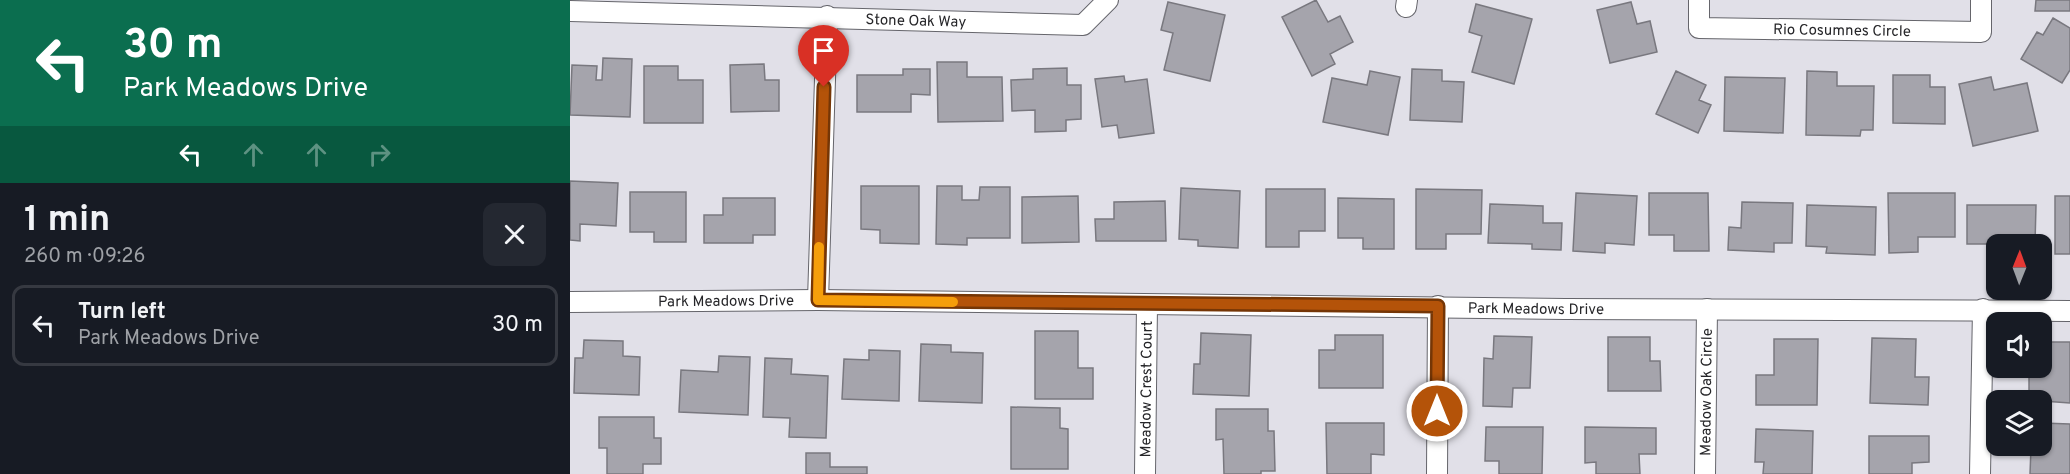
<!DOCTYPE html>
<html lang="en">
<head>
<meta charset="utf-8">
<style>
  :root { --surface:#171b24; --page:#242831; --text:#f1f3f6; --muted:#9ea1a6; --line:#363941 }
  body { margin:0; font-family:Overpass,sans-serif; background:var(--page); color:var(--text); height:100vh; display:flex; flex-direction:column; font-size:22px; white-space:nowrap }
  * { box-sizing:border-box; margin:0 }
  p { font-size:20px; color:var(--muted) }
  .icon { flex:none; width:33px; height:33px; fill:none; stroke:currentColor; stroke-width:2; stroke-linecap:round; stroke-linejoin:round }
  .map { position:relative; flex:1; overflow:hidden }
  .side { display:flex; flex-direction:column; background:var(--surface); width:570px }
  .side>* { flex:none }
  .banner { background:#0b6e4f; color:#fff; overflow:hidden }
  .needle { width:39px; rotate:1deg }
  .tools { position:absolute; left:1416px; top:234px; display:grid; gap:12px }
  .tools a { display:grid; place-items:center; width:66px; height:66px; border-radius:12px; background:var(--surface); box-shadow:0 2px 4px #0004; font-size:30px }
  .pin { position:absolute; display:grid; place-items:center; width:51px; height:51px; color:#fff; margin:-62px -26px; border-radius:50% 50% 50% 0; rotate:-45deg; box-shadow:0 0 6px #0007 }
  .pin .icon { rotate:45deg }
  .me { position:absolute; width:66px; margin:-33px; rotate:0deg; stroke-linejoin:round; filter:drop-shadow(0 0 4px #0008) }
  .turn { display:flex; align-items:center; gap:21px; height:126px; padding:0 24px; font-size:27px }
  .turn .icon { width:78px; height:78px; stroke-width:2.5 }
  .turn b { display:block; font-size:42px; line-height:51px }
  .lanes { display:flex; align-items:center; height:57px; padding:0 24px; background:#0003; justify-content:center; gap:30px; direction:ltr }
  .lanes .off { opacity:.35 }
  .round { display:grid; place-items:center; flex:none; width:63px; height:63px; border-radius:12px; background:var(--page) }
  .head { display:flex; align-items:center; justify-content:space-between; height:102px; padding:0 24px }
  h1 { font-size:36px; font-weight:700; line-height:45px }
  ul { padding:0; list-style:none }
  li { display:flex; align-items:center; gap:18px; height:81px; margin:0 12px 9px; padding:0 12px; border:3px solid var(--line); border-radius:12px }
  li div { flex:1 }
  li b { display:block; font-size:22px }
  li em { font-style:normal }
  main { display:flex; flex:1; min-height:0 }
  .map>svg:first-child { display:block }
  .building { fill:#a5a4ac; stroke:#79787f; stroke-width:1.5 }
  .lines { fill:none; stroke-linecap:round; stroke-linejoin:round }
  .street-casing { stroke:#65656b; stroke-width:22 }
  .street { stroke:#fff; stroke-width:20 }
  .route-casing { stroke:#753606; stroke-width:15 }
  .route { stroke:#b45309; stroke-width:10 }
  .slow { stroke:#f59e0b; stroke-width:10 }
  .labels { text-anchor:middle; stroke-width:4.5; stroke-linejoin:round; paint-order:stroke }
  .street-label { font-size:15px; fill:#262629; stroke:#fff }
</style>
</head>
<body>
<main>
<section class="side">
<div class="banner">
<div class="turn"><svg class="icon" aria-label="left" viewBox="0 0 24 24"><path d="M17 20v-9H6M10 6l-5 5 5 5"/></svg><div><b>30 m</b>Park Meadows Drive</div></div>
<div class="lanes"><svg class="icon" aria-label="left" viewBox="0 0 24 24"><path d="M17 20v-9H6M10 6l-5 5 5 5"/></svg><svg class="icon off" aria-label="ahead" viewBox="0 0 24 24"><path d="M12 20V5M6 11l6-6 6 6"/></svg><svg class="icon off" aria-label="ahead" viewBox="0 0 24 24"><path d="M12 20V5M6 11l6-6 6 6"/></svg><svg class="icon off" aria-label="right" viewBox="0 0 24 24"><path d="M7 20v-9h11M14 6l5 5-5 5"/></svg></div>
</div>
<div class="head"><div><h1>1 min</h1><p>260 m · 09:26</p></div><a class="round"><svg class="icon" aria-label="close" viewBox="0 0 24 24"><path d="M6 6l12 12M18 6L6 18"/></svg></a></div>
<ul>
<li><svg class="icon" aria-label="left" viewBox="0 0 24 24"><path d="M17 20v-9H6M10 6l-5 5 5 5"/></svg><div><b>Turn left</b><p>Park Meadows Drive</p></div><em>30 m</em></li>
</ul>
</section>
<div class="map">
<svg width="1500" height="474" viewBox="0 0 1500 474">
  <rect width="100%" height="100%" fill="#e1e0e8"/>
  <!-- building -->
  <path class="building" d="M746 0 758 22 770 16 783 42 760 54 765 64 742 76 712 17Z
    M1466 0H1500V11H1465Z
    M598 2 655 15 640 81 594 70 603 33 591 30Z
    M1061 2 1067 24 1080 21 1087 52 1040 63 1027 10Z
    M906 4 962 19 944 84 902 72 912 36 899 32Z
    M1483 18 1500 28V70L1492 83 1451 59 1467 32 1473 35Z
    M33 58 62 59 60 117 0 115 2 65 27 66 26 80H32Z
    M367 62H397V77H432L433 121 368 122Z
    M194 64 195 80H209V111L161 112 160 65Z
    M74 66H108V80H133V123H74Z
    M497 68V85H511V119L496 120V131L465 132V110L442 111 441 80 463 79V69Z
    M333 69H360V95L341 94V112H287V75H333Z
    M842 69 872 70V81L894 82 892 122 840 120Z
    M800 71 830 77 818 135 753 122 762 78 797 85Z
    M1106 71 1136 85 1129 100 1141 105 1128 133 1086 114Z
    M1237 71 1267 72V86H1304L1303 130H1291L1290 136 1236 135Z
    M1323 75H1360V87H1375V124L1323 123Z
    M554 76 555 82 577 79 584 133 549 138 547 125 532 127 525 79Z
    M1155 77 1215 78 1213 133 1154 131Z
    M1421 77 1424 90 1457 83 1468 131 1403 146 1389 84Z
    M0 181 48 183 46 226 10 224V241L0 240Z
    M291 186H349V244L310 243V230L291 229Z
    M367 186H392V200H409L410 187H440V238H397V245L366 244Z
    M611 188 670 191 668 248 628 246V240L609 239Z
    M696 189H755V231H729V247H696Z
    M846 189 912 190 911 234H876V249H846Z
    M60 192H116V242H84V232H60Z
    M1006 193 1067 196 1064 245 1035 243V253L1003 251Z
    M1079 193H1138L1139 251H1104V235H1079Z
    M1318 193H1385V237H1348V252L1319 253Z
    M508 196 509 242 452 243V197Z
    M1485 196H1500V254H1485Z
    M153 198H205V235H183V243H134V215H153Z
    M768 198 824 199V249H793V238H768Z
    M595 201 596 241H526L525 219H544V202Z
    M1172 202 1223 203 1222 243H1204V252L1158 250 1159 227 1171 228Z
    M920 204 973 206V223H992L991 250 962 249V244L918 243Z
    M1237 205 1306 207 1305 255 1256 253 1257 247 1236 246Z
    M1397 205H1466L1465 244H1426V253H1421V244H1397Z
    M465 331H508V368H523V399H465Z
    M631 333 681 335 679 396 623 394 624 364H630Z
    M765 335H813V388H749V350H765Z
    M924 336 962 337 960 388H943L942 407 913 406 914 358 923 359Z
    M1038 337H1080V361H1090L1091 391H1038Z
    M1302 338 1346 339 1345 377H1359L1358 405 1300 403Z
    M1204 339H1248L1247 405H1186V375H1204Z
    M14 340 53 341V356L70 357 69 395 4 393 5 358H13Z
    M1472 342H1500V403L1459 400V368H1472Z
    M351 344 381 345V352L413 353 412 403 349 401Z
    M299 350 330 351 329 401 272 399 274 359 299 360Z
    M149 356 180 357 178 415 109 412 111 370 148 372Z
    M195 358 222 359 221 374 258 376 256 438 219 437 220 418 193 417Z
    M441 407 490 408V428L498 429V469H441Z
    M646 409H698V431H704L705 471H691V474H654L653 439 646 440Z
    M29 417H84V438H91V464H73V474H37V448H29Z
    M756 423H814V455L801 454V474H757Z
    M1472 423 1500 424V474H1460L1461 448 1472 446Z
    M916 427H973L972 474H929V461H915Z
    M1015 427 1086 428V454H1069L1070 474H1026V462L1015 463Z
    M1186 429 1243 431 1242 474H1193L1194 462H1185Z
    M1299 436H1359V462L1342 463V474H1299Z
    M236 453H260V467H297V474H236Z"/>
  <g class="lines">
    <defs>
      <g id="street">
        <path id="s1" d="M1129 0V28L1411 32V0"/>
        <path d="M836 7 837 0"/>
        <path id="s2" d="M0 11 513 25 538 0"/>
        <path d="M248 300 257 16"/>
        <path id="s3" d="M0 302 248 300 995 309 1500 311"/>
        <path id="s4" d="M575 473 577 305"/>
        <path d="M867 474 868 306"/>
        <path id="s5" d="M1135 474 1137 309"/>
        <path d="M1410 474 1413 309"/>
      </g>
    </defs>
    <!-- street casing -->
    <use href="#street" class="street-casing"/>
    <!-- street -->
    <use href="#street" class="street"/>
  </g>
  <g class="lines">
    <defs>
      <path id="route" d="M254 87 248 300 868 306 867 411"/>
    </defs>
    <!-- route casing -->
    <use href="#route" class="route-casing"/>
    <!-- route -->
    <use href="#route" class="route"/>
    <!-- slow -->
    <path class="slow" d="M249 247 248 300 383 302"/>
  </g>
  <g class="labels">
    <!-- street labels -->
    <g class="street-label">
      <text dy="5" stroke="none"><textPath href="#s2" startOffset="346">Stone Oak Way</textPath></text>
      <text dy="5" stroke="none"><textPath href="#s1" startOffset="171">Rio Cosumnes Circle</textPath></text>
      <text dy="5" stroke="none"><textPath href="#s3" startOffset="156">Park Meadows Drive</textPath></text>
      <text dy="5" stroke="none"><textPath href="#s3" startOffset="966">Park Meadows Drive</textPath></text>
      <text dy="5" stroke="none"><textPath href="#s4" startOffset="84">Meadow Crest Court</textPath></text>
      <text dy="5" stroke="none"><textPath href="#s5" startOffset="82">Meadow Oak Circle</textPath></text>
    </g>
  </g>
</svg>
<div class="tools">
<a><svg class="needle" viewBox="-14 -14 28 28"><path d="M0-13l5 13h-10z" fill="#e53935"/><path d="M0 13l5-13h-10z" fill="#9ea1a6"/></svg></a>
<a><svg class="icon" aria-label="sound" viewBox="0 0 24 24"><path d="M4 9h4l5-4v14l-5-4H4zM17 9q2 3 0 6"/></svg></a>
<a><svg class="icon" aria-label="layers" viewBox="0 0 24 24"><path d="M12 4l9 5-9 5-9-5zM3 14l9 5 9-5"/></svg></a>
</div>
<div class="pin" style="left:254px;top:87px;background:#d93025"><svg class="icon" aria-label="arrive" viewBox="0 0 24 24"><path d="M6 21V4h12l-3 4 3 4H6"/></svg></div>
<svg class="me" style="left:867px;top:411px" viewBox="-20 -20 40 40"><circle r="17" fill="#b45309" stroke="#fff" stroke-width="3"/><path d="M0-11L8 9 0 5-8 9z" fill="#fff"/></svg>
</div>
</main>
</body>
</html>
